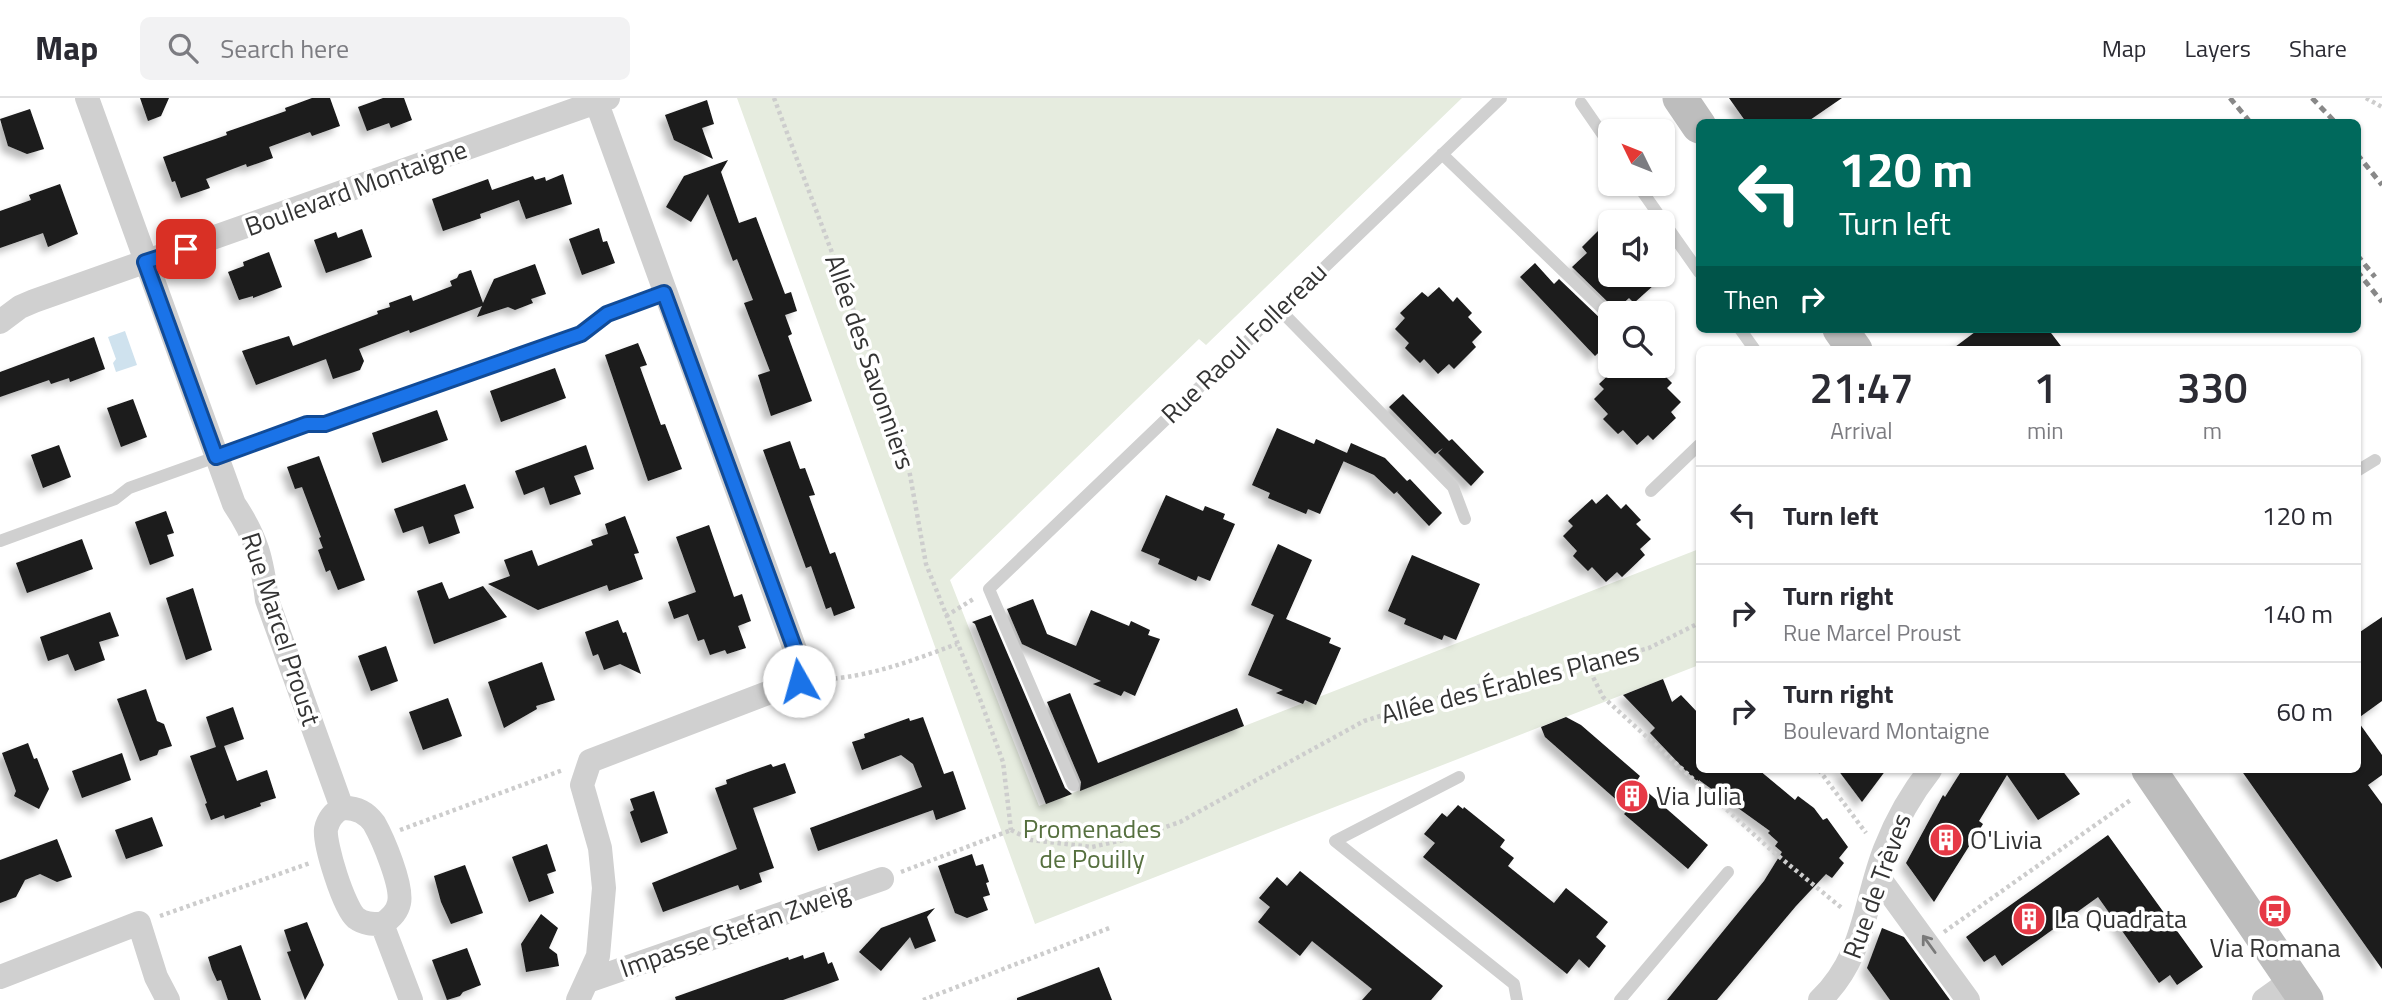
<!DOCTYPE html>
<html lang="en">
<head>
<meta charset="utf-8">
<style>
  :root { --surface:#fff; --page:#f2f2f3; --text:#2b2b33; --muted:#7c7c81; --line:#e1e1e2 }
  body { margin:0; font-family:"Titillium Web",sans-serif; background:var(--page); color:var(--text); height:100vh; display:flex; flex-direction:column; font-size:26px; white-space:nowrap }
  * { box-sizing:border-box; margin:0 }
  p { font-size:23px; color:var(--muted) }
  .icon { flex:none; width:38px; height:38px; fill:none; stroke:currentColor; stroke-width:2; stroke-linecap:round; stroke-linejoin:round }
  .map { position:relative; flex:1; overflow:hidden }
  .drawer { position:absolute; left:1696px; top:248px; width:665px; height:427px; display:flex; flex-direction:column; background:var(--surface); border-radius:10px; box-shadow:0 2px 5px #0004 }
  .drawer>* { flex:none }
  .top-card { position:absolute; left:1696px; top:21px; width:665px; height:214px; border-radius:10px; box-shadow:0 2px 5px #0004; background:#00695c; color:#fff; overflow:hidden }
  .needle { width:46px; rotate:313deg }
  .fabs { position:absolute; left:1598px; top:21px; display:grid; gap:14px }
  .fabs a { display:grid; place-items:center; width:77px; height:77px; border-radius:10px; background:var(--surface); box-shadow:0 2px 5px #0004; font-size:35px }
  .pin { position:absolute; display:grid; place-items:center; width:60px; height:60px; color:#fff; margin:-30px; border-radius:14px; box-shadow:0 4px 10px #0006 }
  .me { position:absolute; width:77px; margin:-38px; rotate:353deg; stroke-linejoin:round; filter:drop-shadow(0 0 5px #0008) }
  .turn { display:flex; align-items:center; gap:24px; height:147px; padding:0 28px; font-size:32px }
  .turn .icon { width:91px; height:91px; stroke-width:2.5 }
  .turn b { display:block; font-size:49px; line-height:60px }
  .then { display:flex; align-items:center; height:66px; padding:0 28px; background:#0003; gap:14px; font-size:26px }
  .eta { display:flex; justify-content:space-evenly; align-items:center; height:119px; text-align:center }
  .eta b { font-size:42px; font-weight:600; line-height:49px }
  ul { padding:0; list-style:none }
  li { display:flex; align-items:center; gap:21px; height:98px; padding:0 28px; border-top:2px solid var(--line) }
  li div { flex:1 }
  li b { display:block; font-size:26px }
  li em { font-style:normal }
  header { display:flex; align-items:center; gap:42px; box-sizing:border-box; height:98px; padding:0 35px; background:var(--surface); border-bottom:2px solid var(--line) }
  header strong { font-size:33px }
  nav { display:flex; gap:38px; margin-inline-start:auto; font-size:24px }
  .search { width:490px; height:63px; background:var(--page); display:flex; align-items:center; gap:18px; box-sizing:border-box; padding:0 24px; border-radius:10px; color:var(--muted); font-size:26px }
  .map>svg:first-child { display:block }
  .green { fill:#e6ecdf }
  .water { fill:#cfe2ee }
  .building { fill:#1a1a1a; filter:url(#shadow) }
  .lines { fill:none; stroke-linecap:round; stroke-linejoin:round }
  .path { stroke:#cdcdcd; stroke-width:4.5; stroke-dasharray:3.5 3.5; stroke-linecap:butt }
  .lane { stroke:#d0d0d0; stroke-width:12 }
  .street { stroke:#d0d0d0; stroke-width:24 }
  .secondary { stroke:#bdbdbd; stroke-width:35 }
  .rail { stroke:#888; stroke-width:5; stroke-dasharray:7 5; stroke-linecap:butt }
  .oneway { stroke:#7a7a7a }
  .route-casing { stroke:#114b97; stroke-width:18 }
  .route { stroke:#1a73e8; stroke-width:12 }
  .labels { text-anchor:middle; stroke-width:7; stroke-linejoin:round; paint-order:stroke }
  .street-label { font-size:26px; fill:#333; stroke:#fff }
  .poi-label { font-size:26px; fill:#333; stroke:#fff; text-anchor:start }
  .park-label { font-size:26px; fill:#56703f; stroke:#fff }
</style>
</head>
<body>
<header>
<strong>Map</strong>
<div class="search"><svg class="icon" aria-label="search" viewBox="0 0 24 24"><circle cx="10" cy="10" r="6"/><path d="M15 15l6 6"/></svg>Search here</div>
<nav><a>Map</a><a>Layers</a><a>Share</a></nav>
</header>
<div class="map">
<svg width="2382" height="902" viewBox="0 0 2382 902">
  <defs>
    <filter id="shadow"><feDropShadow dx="-6" dy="6" stdDeviation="3.5" flood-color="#0004"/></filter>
  </defs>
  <rect width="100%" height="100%" fill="#fff"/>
  <!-- green -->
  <path class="green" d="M737 0H1462L1206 247 1199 241 950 482 1039 708 1699 451V567L1035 826Z"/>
  <!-- water -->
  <path class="water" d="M125 233 137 267 116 274 113 265 116 261 108 239Z"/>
  <!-- building -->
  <path class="building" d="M140 0H169L161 18 148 23Z
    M312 0H330L340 28 312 38 310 34 269 49 273 60 247 69 246 66 206 81 210 90 181 100 175 83 172 84 163 59 227 37 226 34 286 13 285 10Z
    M383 0H404L412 22 391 30 389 25 367 33 358 9Z
    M1729 0H1842L1807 24H1746Z
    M707 2 714 26 702 30 713 61 674 42 665 17Z
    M30 11 44 51 27 56 8 48 0 21Z
    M728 62 721 74 739 125 756 119 785 196 791 194 797 213 785 217 792 236 788 238 812 303 771 318 758 277 770 273 744 205 753 202 737 161 733 163 708 96 691 124 666 109 684 78Z
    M563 76 572 106 526 121 519 102 480 116 481 120 443 133 432 101 488 81 492 92 533 78 535 82 545 79 546 83Z
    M60 86 78 136 48 149 43 135 0 150V113L31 102 29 97Z
    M1610 121V177H1665L1634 205 1629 200 1616 212 1572 169 1587 155 1582 149Z
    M599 130 603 144 607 143 615 165 582 177 569 141Z
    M362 131 372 159 326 175 314 142 336 134 338 140Z
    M269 154 282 189 253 200V198L239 202 228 174 244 168 243 164Z
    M1535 165 1554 186 1559 181 1604 224 1610 227V244L1595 258 1520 179Z
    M535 166 546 196 531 201 533 205 515 212 508 209 477 219 482 208 410 235 409 232 359 251 364 263 360 272 333 281 326 261 256 287 242 253 289 238 293 248 378 216 377 213 390 209 389 205 411 197 413 203 452 188 450 183 457 180 459 176 471 172 483 205 494 181Z
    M1439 189 1453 204 1457 199 1472 215 1468 219 1482 234 1472 244 1476 249 1454 271 1449 266 1438 276 1424 261 1420 265 1405 250 1409 245 1395 231 1405 220 1400 215 1422 194 1428 199Z
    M1979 231H2048L2064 252H1951Z
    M94 239 105 271 70 284 69 280 51 286 49 282 0 299V274Z
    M638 245 647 267 640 269 661 327 665 326 682 371 648 383 605 257Z
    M1618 268H1655L1672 285 1667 290 1681 304 1671 314 1676 320 1653 342 1648 337 1637 347 1623 332 1618 336 1603 321 1608 316 1594 301 1604 291 1599 286Z
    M555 270 566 300 501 324 490 293Z
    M1403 296 1449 343 1452 341 1484 374 1471 388 1438 355 1443 350 1435 356 1389 309Z
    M133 301 147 339 121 349 107 310Z
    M437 312 448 342 382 365 372 335Z
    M1277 330 1314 346 1316 341 1347 355 1351 345 1385 360 1407 383 1410 381 1442 415 1429 428 1397 394 1399 392 1394 396 1374 377 1343 363 1345 360 1320 416 1308 411 1306 416 1268 400 1270 395 1252 387Z
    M790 343 800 371 805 370 815 397 809 398 830 456 835 454 855 510 834 518 831 509 826 511 811 468 806 470 763 352Z
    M59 347 71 379 43 390 31 357Z
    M586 347 594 371 574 378 581 396 550 407 544 389 524 397 515 373Z
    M319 358 365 482 338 492 330 472 326 474 318 452 323 450 319 440 321 439 302 389 295 391 287 369Z
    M465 386 474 410 454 417 460 435 429 446 423 428 403 435 394 411Z
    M1607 396 1621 411 1626 406 1641 422 1636 426 1651 441 1640 451 1645 457 1622 479 1617 474 1606 484 1592 469 1588 473 1573 458 1577 453 1563 438 1573 428 1568 423 1592 401 1596 406Z
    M1166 397 1203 413 1205 408 1225 416 1223 421 1235 426 1210 483 1198 478 1196 483 1158 466 1160 461 1141 453Z
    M166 413 174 435 167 437 174 458 150 467 135 424Z
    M625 418 639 455 634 456 643 481 609 493 607 487 538 512 488 486 510 478 504 462 532 452 538 468 593 447 591 442 608 436 605 426Z
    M709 427 734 499 742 496 751 523 738 528 746 550 727 556 725 552 710 557 704 541 698 543 688 516 674 521 668 504 696 494 676 439Z
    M82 441 93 471 27 495 16 465Z
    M1278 446 1312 462 1286 521 1331 540 1329 545 1341 550 1316 607 1305 602 1303 606 1276 595 1283 592 1248 577 1274 517 1251 507Z
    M1412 457 1480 486 1456 542 1444 537 1442 542 1404 526 1406 521 1388 513Z
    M442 484 449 501 483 488 507 519 434 546 417 493Z
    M193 490 212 552 186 562 166 500Z
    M1033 501 1047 536 1076 548 1091 512 1129 528 1131 523 1150 532 1148 537 1160 541 1135 598 1124 593 1121 598 1093 586 1101 583 1022 546 1007 511Z
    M110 514 119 538 99 544 105 562 75 573 68 556 48 563 40 539Z
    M991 517 1065 690 1072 696 1046 706 975 526 972 524Z
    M2382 519V603L2357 621V536Z
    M618 522 623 535 626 534 641 576 620 566 604 572 598 556 593 558 585 534Z
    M386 548 398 583 371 593 358 558Z
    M542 564 555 602 536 608 537 611 504 630 488 584Z
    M1663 581 1672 604 1681 597 1699 616V672H1759L1795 702 1798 698 1814 710 1823 722 1827 720 1848 749 1839 760 1844 765 1832 780 1826 776 1796 808 1717 902H1667L1764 783 1782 754 1775 748 1778 744 1768 735 1770 733 1699 682V685L1685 672 1650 635 1655 630 1623 597Z
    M146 591 157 623 164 626 172 648 159 652 157 657 140 663 117 601Z
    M1070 595 1098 665 1237 610 1244 628 1080 693 1081 684 1047 604Z
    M448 600 462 638 423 652 409 614Z
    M233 609 244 641 224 648 237 683 267 672 276 700 260 705 261 708 225 721 224 717 211 722 205 706 207 705 190 658 216 649 206 619Z
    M923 619 944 676 953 673 966 711 936 722 933 712 818 753 810 730 922 689 913 666 901 657 862 672 852 644 865 640 864 636 909 620 910 623Z
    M1566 619 1581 627 1640 678 1636 684 1708 747 1688 771 1624 716 1628 712 1545 639 1541 629Z
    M2357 622 2382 657V677L2368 687 2382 706V871L2241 672H2357Z
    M28 645 34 661 37 660 49 691 39 711 14 698 16 693 2 655Z
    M122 655 131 682 82 700 72 673Z
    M785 665 796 695 753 710 774 770 759 775 762 784 740 792 738 787 663 814 652 785 737 751 715 690 727 686 726 682 748 674 771 666 773 669Z
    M1838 672H1886L1862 704Z
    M1962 672H2062L2080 696 2038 722 2007 677 1979 723 1983 726 1934 804 1906 765 1943 697 1945 699Z
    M654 693 668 735 641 745 630 714 634 712 630 701Z
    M1458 707 1463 711 1464 709 1505 742 1500 749 1514 760 1508 768 1554 805 1566 790 1608 824 1596 839 1606 848 1589 870 1579 861 1567 876 1423 759 1435 745 1424 736 1442 715 1447 719Z
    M152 719 163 748 126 761 115 732Z
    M2108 737 2203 869 2177 887 2170 877 2159 885 2098 799 2002 868 1995 857 1984 864 1966 839Z
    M57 741 72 779 57 784 40 776 25 782 16 799 0 805V762Z
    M547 746 556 773 547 776 554 795 529 804 512 759Z
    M972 756 976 768 983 766 989 784 986 785 990 797 983 799 988 812 967 820 955 815 938 768Z
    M465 767 483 815 451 826 441 804 434 778Z
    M1300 773 1443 888 1431 902H1362L1372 891 1312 843 1300 858 1258 824 1270 809 1259 800 1277 779 1287 788Z
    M935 810 927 819 936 843 915 851 910 839 881 873 859 854 881 830Z
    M541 816 558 830 549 850 557 856 559 868 526 874 521 846Z
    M307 824 324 867 305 902 287 854 291 853 284 832Z
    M1882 830 1904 839 1950 902H1890L1867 870Z
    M241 847 261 902H228L221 882 217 883 212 872 208 859Z
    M467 850 481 887 463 894 460 898 447 902 432 862Z
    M824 854 828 866 832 864 839 882 783 902H676L675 899 788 859 789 862 803 857 804 861Z
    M1099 869 1112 902H1017V900Z"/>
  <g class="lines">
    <!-- path -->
    <path class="path" d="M774 0 905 349 926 466 980 601 1003 664 1011 732
      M2366 0 2382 9
      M946 518 975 500
      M1587 567 1603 599 1771 752 1843 811
      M820 582C873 578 908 564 957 546
      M1819 672 1866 735
      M400 732 563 672
      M1011 732 1031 742 1092 749 1136 739 1180 724 1364 623 1489 585 1542 573 1587 567 1649 550 1699 525
      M901 774 1011 732
      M160 818 310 765
      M1944 834 2132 701
      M923 902 1112 829"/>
    <!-- lane -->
    <path class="lane" d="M1581 5 1610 47
      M1442 56 1610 218
      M1637 86 1699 174
      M1279 211 1453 389 1465 421
      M1740 231 1755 252
      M2357 373 2375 362
      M1651 393 1699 347
      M0 443 115 401 129 390 308 326H325L581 236 607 216 665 196
      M1459 679 1335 743 1514 886 1517 902
      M1073 687 989 491 1501 0
      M1620 902 1728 774"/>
    <!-- street -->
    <path class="street" d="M87 0 234 406C257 440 262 462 267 502L342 710
      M0 224 20 209 34 203 608 0
      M342 710C356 709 366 714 374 725 383 741 403 788 399 805 397 815 390 821 382 826 372 826 364 826 356 820 344 810 324 746 326 731 328 722 334 714 342 710Z
      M1877 777 1968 902
      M382 826 411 902
      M0 879 139 825 156 879 168 902
      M588 883 882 781
      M578 902 598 858 604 790 600 750 582 687 590 663 799 583 797 557 595 0
      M1820 902C1865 859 1864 805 1885 751 1896 723 1911 696 1930 672
      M2264 902 2292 882"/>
    <!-- secondary -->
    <path class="secondary" d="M1680 0 1699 28
      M1840 231 1855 252
      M2149 672 2306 902"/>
    <!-- rail -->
    <path class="rail" d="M2230 0 2250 24
      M2312 0 2335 24
      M2357 56 2382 87
      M2357 157 2375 179
      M2357 173 2382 204"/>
  </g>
  <!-- one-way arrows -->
  <defs><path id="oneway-shaft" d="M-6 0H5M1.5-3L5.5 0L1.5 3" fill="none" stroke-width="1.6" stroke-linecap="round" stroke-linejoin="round" transform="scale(1.75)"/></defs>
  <use class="oneway" href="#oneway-shaft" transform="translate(1929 846) rotate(-126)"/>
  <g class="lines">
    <defs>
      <path id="route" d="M186 151 145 164 216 359 307 326H325L581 236 607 216 664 195 797 557 799 583"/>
    </defs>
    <!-- route casing -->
    <use href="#route" class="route-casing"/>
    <!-- route -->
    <use href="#route" class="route"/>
  </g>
  <!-- icons -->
  <defs>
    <symbol id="building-disc" viewBox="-11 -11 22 22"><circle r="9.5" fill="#e63946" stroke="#fff"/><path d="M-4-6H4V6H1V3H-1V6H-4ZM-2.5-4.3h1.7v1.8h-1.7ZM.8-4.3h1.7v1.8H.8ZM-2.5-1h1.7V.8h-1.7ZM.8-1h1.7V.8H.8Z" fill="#fff"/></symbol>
    <symbol id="bus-disc" viewBox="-11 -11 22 22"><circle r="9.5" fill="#e63946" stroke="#fff"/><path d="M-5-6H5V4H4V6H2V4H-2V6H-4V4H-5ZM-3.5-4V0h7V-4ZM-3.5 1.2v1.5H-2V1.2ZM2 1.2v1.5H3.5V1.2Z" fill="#fff"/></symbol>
  </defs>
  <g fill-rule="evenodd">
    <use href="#building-disc" x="1613" y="679" width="38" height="38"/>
    <use href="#building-disc" x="1927" y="723" width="38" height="38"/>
    <use href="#bus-disc" x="2256" y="794" width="38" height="38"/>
    <use href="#building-disc" x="2010" y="802" width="38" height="38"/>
  </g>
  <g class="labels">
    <!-- street labels -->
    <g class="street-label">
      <text transform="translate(356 90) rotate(-20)" y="9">Boulevard Montaigne</text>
      <text transform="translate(1244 245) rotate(-44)" y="9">Rue Raoul Follereau</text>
      <text transform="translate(870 264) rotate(71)" y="9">Allée des Savonniers</text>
      <text transform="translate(281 531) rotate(72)" y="9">Rue Marcel Proust</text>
      <text transform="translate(1510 585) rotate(-14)" y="9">Allée des Érables Planes</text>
      <text transform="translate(1877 788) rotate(-70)" y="9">Rue de Trèves</text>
      <text transform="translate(735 832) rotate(-19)" y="9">Impasse Stefan Zweig</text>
    </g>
    <!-- poi labels -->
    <g class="poi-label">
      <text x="1656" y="707">Via Julia</text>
      <text x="1970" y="751">O'Livia</text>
      <text x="2054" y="830">La Quadrata</text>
      <text x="2275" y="859" text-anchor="middle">Via Romana</text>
    </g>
    <!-- park labels -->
    <g class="park-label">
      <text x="1092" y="740">Promenades<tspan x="1092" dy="30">de Pouilly</tspan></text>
    </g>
  </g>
</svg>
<div class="fabs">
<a><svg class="needle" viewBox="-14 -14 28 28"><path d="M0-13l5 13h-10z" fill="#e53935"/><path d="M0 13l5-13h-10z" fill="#7c7c81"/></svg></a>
<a><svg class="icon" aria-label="sound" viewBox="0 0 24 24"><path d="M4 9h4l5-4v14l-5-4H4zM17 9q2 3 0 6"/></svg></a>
<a><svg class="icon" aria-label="search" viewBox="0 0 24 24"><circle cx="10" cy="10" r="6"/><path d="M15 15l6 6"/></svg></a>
</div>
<div class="pin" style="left:186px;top:151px;background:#d93025"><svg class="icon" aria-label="arrive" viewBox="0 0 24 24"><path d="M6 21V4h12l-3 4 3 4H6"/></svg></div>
<svg class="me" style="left:799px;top:583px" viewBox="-20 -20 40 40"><circle r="19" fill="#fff"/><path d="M0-13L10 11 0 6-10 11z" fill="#1a73e8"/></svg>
<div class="top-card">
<div class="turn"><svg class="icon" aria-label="left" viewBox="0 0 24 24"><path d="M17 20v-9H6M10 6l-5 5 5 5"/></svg><div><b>120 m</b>Turn left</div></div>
<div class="then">Then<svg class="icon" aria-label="right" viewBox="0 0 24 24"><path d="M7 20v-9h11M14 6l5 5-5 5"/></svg></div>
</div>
<section class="drawer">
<div class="eta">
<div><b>21:47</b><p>Arrival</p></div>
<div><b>1</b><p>min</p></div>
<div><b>330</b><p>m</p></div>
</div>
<ul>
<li><svg class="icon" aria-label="left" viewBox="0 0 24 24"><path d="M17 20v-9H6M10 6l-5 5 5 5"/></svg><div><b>Turn left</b></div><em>120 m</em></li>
<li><svg class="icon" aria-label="right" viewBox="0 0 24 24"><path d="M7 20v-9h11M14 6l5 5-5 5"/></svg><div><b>Turn right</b><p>Rue Marcel Proust</p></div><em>140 m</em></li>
<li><svg class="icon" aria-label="right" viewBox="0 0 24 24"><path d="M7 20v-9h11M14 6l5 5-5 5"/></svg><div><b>Turn right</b><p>Boulevard Montaigne</p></div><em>60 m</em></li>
</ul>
</section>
</div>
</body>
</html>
